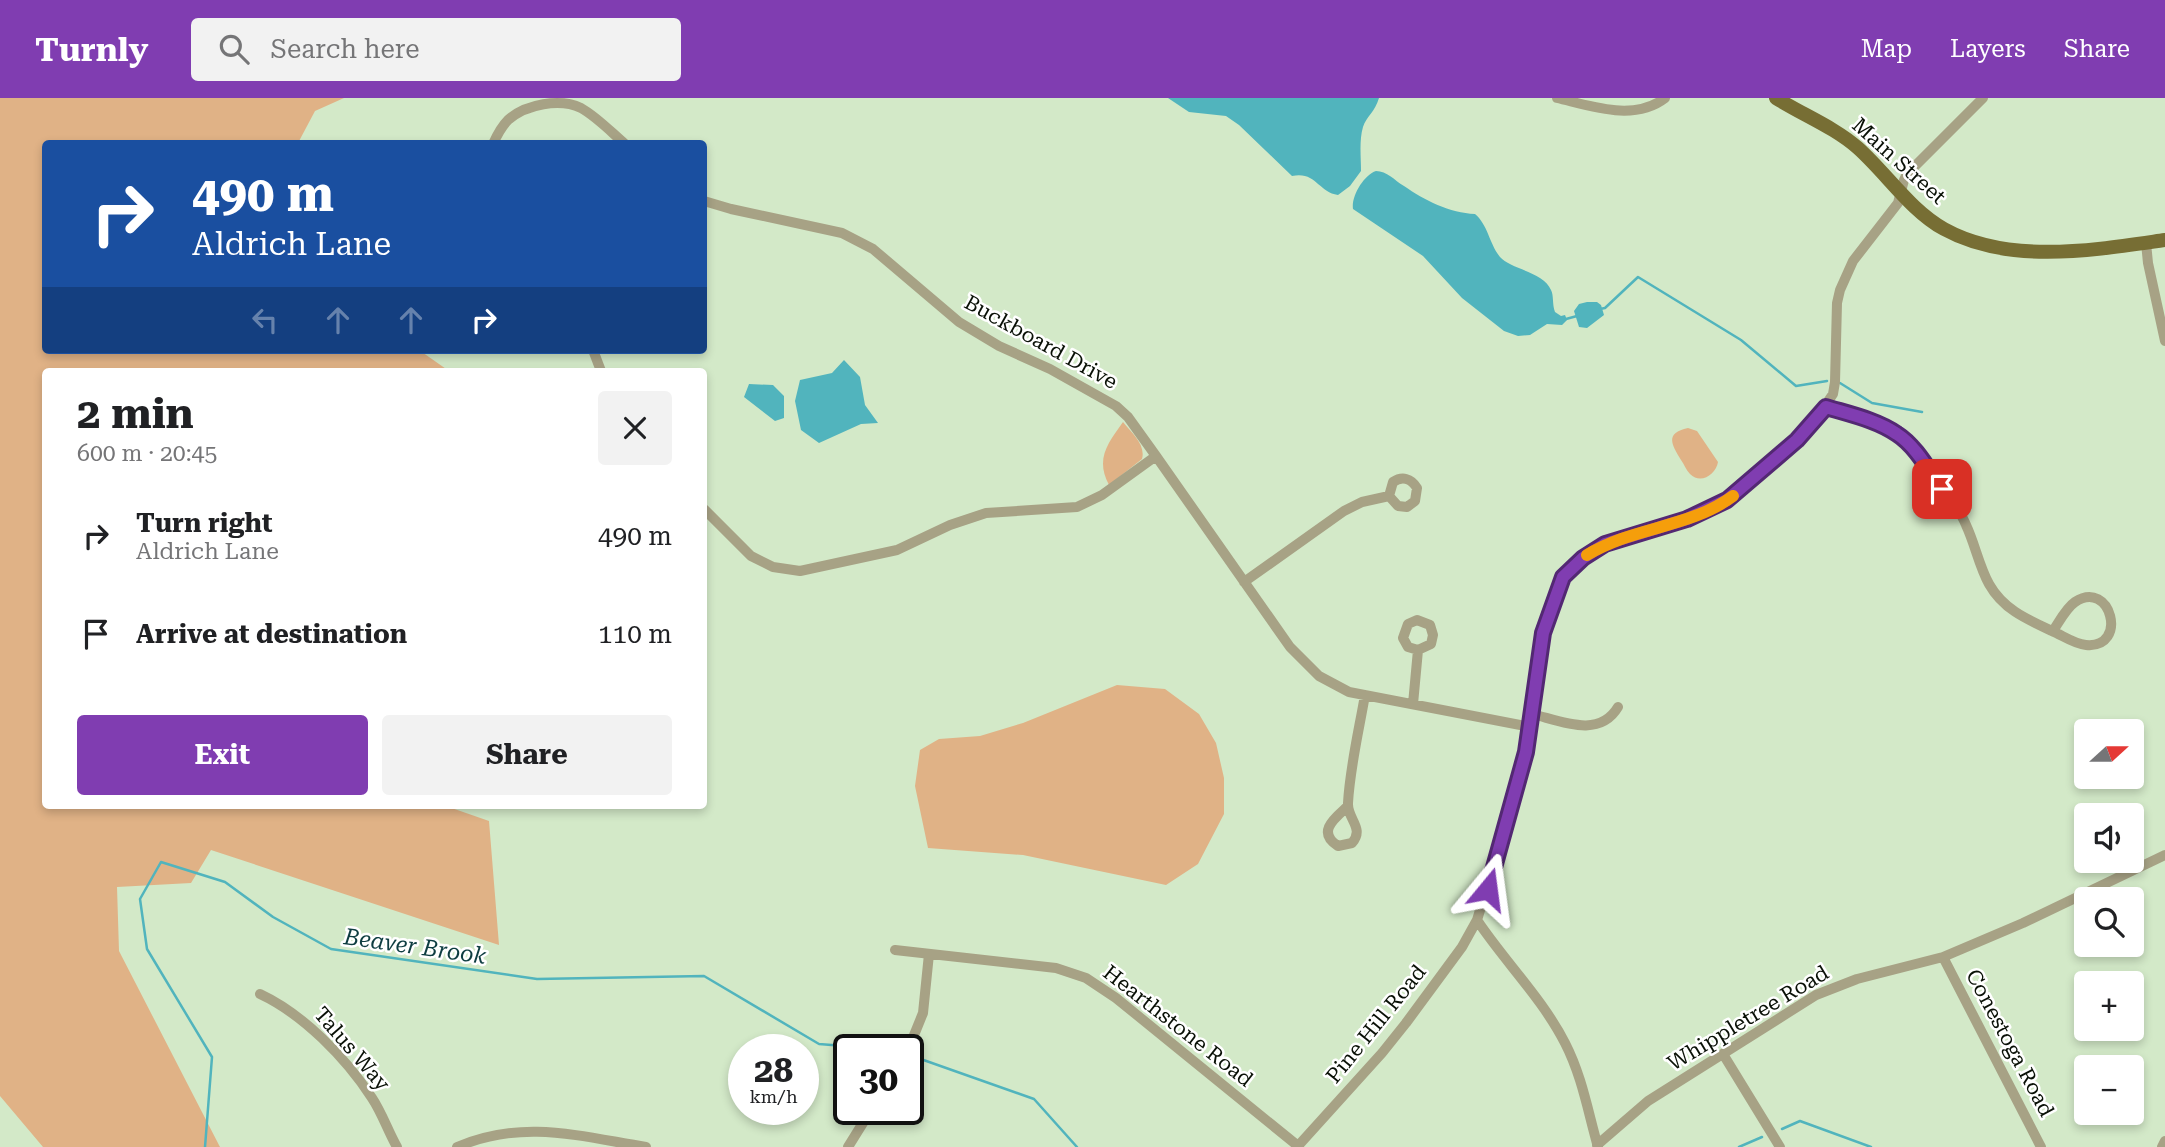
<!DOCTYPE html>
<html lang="en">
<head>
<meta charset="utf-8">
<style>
  :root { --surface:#fff; --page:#f2f2f2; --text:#202124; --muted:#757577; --accent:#803db1 }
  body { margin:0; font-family:"Roboto Serif",serif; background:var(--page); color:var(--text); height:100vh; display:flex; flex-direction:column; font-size:26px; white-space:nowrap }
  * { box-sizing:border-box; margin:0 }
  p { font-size:23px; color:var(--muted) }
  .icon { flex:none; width:38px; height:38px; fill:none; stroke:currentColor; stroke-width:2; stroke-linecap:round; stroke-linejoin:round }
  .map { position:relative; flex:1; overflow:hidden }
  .sheet { position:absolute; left:42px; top:270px; width:665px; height:441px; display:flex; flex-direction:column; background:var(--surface); border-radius:7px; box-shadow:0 4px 10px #0003 }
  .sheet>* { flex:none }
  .hud { position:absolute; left:42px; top:42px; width:665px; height:214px; border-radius:7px; box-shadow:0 4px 10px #0003; background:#1a4fa0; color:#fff; overflow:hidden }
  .needle { width:46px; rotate:69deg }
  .fabs { position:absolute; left:2074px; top:621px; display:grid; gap:14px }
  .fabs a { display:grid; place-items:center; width:70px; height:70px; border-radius:7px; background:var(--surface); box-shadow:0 4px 10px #0003; font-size:35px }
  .speed { position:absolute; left:728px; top:936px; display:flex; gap:14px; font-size:35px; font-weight:700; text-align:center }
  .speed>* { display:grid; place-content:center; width:91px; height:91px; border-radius:50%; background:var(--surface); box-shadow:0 4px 10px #0003; line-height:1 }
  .speed small { font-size:18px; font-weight:400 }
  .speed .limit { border:4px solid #111; border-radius:10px; background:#fff; color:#111 }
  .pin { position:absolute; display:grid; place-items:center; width:60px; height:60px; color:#fff; margin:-30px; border-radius:14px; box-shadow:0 4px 10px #0006 }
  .me { position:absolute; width:77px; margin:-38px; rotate:16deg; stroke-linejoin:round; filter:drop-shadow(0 0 5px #0008) }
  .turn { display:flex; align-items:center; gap:24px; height:147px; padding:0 35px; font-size:32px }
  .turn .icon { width:91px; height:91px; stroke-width:2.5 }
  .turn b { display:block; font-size:49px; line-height:60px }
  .lanes { display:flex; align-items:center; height:66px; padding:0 35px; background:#0003; justify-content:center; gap:35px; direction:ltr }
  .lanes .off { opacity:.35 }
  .round { display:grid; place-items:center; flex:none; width:74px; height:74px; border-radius:7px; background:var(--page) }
  .overview { display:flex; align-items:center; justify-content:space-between; height:119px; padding:0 35px }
  h1 { font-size:42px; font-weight:700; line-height:52px }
  .cta { display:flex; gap:14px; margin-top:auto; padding:14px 35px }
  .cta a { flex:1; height:80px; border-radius:7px; background:var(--accent); color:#fff; font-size:28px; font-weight:700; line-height:80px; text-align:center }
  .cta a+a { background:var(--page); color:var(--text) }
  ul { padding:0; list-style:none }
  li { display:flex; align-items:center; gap:21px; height:98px; padding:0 35px }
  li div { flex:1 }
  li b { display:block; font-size:26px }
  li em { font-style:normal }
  header { display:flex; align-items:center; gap:42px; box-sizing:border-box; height:98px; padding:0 35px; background:var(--accent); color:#fff }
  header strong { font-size:33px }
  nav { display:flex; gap:38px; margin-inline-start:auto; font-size:24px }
  .search { width:490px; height:63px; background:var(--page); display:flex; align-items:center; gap:18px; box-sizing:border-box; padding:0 24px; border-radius:7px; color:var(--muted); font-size:26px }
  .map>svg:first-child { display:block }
  .green { fill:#e0b286 }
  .water { fill:#51b4bd }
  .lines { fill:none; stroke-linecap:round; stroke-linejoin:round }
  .stream { stroke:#51b4bd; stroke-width:2.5 }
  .minor { stroke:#a7a285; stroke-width:10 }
  .major { stroke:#776e34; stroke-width:14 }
  .route-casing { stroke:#532873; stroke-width:18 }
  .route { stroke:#803db1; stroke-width:12 }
  .slow { stroke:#f59e0b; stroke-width:12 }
  .labels { text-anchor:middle; stroke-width:5; stroke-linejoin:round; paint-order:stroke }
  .street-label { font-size:21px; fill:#091006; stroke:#fff }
  .water-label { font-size:23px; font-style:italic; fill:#0e3d41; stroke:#fff }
</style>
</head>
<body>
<header>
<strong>Turnly</strong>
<div class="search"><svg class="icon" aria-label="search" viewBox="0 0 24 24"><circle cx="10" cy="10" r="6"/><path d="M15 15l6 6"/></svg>Search here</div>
<nav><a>Map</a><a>Layers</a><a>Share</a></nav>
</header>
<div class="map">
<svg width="2165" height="1049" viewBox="0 0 2165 1049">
  <rect width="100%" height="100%" fill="#d3e9c8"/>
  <!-- green -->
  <path class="green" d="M0 0H344L315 13 298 45 46 46V252H419L449 273H46V707H443L489 723 499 847 211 752 191 785 117 789 119 853 220 1049H43L0 998Z
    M1123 324C1132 335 1146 347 1142 361L1109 387C1095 361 1108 345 1123 324Z
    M1688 330 1697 333 1718 364C1716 376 1701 387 1690 376 1686 372 1684 366 1681 362 1671 346 1665 335 1688 330Z
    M1117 587 1165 591 1199 616 1216 645 1224 680V716L1198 766 1166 787 1023 757 928 750 915 688 920 652 939 641 980 638 1023 625Z"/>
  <!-- water -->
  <path class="water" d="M1168 0H1379C1375 14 1366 19 1363 29 1359 42 1361 59 1361 73L1350 88 1338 97C1318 94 1316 73 1292 78L1239 27 1226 18 1189 14Z
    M1376 73C1387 73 1394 82 1404 88 1424 102 1450 115 1475 116 1488 127 1489 145 1500 159 1510 171 1544 174 1551 192 1554 198 1552 206 1555 214L1561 218 1565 217 1567 222 1562 227 1547 226 1530 237 1518 238 1504 233 1462 200 1423 158 1353 111C1351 98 1364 77 1376 73Z
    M1587 204H1597L1601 207 1604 217 1587 230 1579 229 1574 213 1579 206Z
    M844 262 860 279 865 307 878 325 861 326 819 345 801 332 795 303 800 282 832 275Z
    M749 286 773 287 784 298V320L775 323 744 299Z"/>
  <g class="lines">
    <!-- stream -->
    <path class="stream" d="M1600 211 1605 210 1638 179 1741 242 1796 288 1827 283
      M1566 221 1577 218
      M1840 285 1872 305 1922 314
      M915 959 1034 1001 1077 1049
      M1782 1031 1800 1023 1871 1049
      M205 1049 212 959 147 851 140 801 161 764 225 784 273 819 331 851 537 881 704 878 819 946 894 952
      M1739 1049 1762 1039"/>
    <!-- minor -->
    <path class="minor" d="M1557 0C1591 8 1634 24 1665 0
      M493 46C497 37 501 29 508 22 526 6 560 0 581 10 597 19 611 34 625 46
      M704 103 731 111 842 135 873 151 959 224 999 248 1050 271 1116 308 1128 319 1156 358 1290 549 1319 578 1349 594 1531 629
      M2146 145 2148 165 2165 243
      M593 252 601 273
      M1826 309C1848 316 1875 322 1895 334 1913 345 1958 407 1966 427 1975 446 1979 468 1989 486 2003 511 2026 521 2052 533 2062 537 2074 546 2086 547 2129 551 2111 480 2075 504 2066 510 2059 524 2053 533
      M704 411 751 458 773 469 800 473 897 452 950 427 986 415 1077 409 1102 397 1156 358
      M1244 484 1344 413 1362 404 1389 398 1398 408 1407 409 1415 403 1417 390C1411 380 1402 378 1393 384L1389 398
      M1413 606 1418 552 1431 546 1433 537 1430 527 1417 522 1408 526 1403 540 1408 549 1418 552
      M1532 616C1561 623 1599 641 1618 609
      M1347 709C1335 720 1316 734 1338 748L1352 745C1365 730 1347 721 1348 705 1350 669 1359 632 1365 597
      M1477 822C1505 864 1542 900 1565 945 1582 978 1588 1014 1598 1049
      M895 852 1056 870 1086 880 1116 900 1298 1048
      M1943 859 2041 1049
      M260 896C303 916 346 960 372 1000 382 1015 388 1033 397 1049
      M908 952 923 915 929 856
      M1723 956 1780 1049
      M1597 1047 1648 1003 1816 897 1857 881 1943 859 2023 825 2165 757
      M457 1049C523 1021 578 1038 646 1049
      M848 1049 871 1012
      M1297 1049 1382 955 1406 925 1462 849 1477 822 1513 705 1531 629 1543 535 1563 479 1583 460 1605 446 1687 421 1727 402 1766 370 1816 321 1833 296 1835 284 1837 205 1840 192 1853 163 1898 105 1904 82 1907 76 1983 0
      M2162 1049 2165 1043"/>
    <!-- major -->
    <path class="major" d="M1776 0C1803 17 1834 29 1858 50 1887 76 1910 112 1944 131 2009 167 2095 152 2165 142"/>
  </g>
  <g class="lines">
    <defs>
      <path id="route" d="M1488 791 1526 654 1543 535 1563 479 1583 460 1605 446 1687 421 1727 402 1797 342 1826 309C1849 316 1877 322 1897 336 1916 348 1929 373 1942 391"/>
    </defs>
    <!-- route casing -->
    <use href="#route" class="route-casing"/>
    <!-- route -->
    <use href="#route" class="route"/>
    <!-- slow -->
    <path class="slow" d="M1587 457C1632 429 1690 430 1733 398"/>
  </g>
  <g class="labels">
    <!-- street labels -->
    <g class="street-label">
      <text transform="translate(1899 63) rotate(42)" y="7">Main Street</text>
      <text transform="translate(1041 244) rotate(29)" y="7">Buckboard Drive</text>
      <text transform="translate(1748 920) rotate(-31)" y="7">Whippletree Road</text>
      <text transform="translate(1376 926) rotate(-51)" y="7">Pine Hill Road</text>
      <text transform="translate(1178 928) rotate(38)" y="7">Hearthstone Road</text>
      <text transform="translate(2010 945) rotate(62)" y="7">Conestoga Road</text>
      <text transform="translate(352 951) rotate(49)" y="7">Talus Way</text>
    </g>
    <!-- water labels -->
    <g class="water-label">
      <text transform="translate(415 848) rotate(8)" y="8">Beaver Brook</text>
    </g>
  </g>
</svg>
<div class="fabs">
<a><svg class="needle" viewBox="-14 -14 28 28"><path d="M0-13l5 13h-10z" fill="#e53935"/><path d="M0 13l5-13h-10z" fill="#757577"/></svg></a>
<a><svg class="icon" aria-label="sound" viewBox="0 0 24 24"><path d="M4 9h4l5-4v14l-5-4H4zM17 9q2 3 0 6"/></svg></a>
<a><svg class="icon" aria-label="search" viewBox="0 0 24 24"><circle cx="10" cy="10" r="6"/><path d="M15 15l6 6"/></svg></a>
<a>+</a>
<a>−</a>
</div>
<div class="speed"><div>28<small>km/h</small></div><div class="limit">30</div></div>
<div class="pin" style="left:1942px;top:391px;background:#d93025"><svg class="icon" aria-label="arrive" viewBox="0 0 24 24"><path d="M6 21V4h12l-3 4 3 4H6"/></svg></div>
<svg class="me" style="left:1488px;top:791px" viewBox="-20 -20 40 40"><path d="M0-17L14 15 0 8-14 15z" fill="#803db1" stroke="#fff" stroke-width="4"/></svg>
<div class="hud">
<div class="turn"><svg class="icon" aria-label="right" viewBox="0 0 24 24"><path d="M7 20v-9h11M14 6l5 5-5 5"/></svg><div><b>490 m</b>Aldrich Lane</div></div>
<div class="lanes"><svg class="icon off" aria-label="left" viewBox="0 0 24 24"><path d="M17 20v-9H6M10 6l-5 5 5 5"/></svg><svg class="icon off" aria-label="ahead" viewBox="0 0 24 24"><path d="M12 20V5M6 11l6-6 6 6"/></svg><svg class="icon off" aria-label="ahead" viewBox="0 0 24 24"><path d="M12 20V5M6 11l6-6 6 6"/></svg><svg class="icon" aria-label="right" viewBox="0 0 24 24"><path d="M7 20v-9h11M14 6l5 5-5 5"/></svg></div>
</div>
<section class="sheet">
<div class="overview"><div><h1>2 min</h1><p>600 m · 20:45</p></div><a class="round"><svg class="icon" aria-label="close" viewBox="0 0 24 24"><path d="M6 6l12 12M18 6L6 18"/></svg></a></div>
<ul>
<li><svg class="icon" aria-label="right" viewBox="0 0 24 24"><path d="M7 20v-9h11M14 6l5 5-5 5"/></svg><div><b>Turn right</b><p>Aldrich Lane</p></div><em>490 m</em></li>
<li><svg class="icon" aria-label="arrive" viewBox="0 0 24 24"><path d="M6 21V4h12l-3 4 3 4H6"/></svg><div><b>Arrive at destination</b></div><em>110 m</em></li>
</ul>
<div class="cta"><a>Exit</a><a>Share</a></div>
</section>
</div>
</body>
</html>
